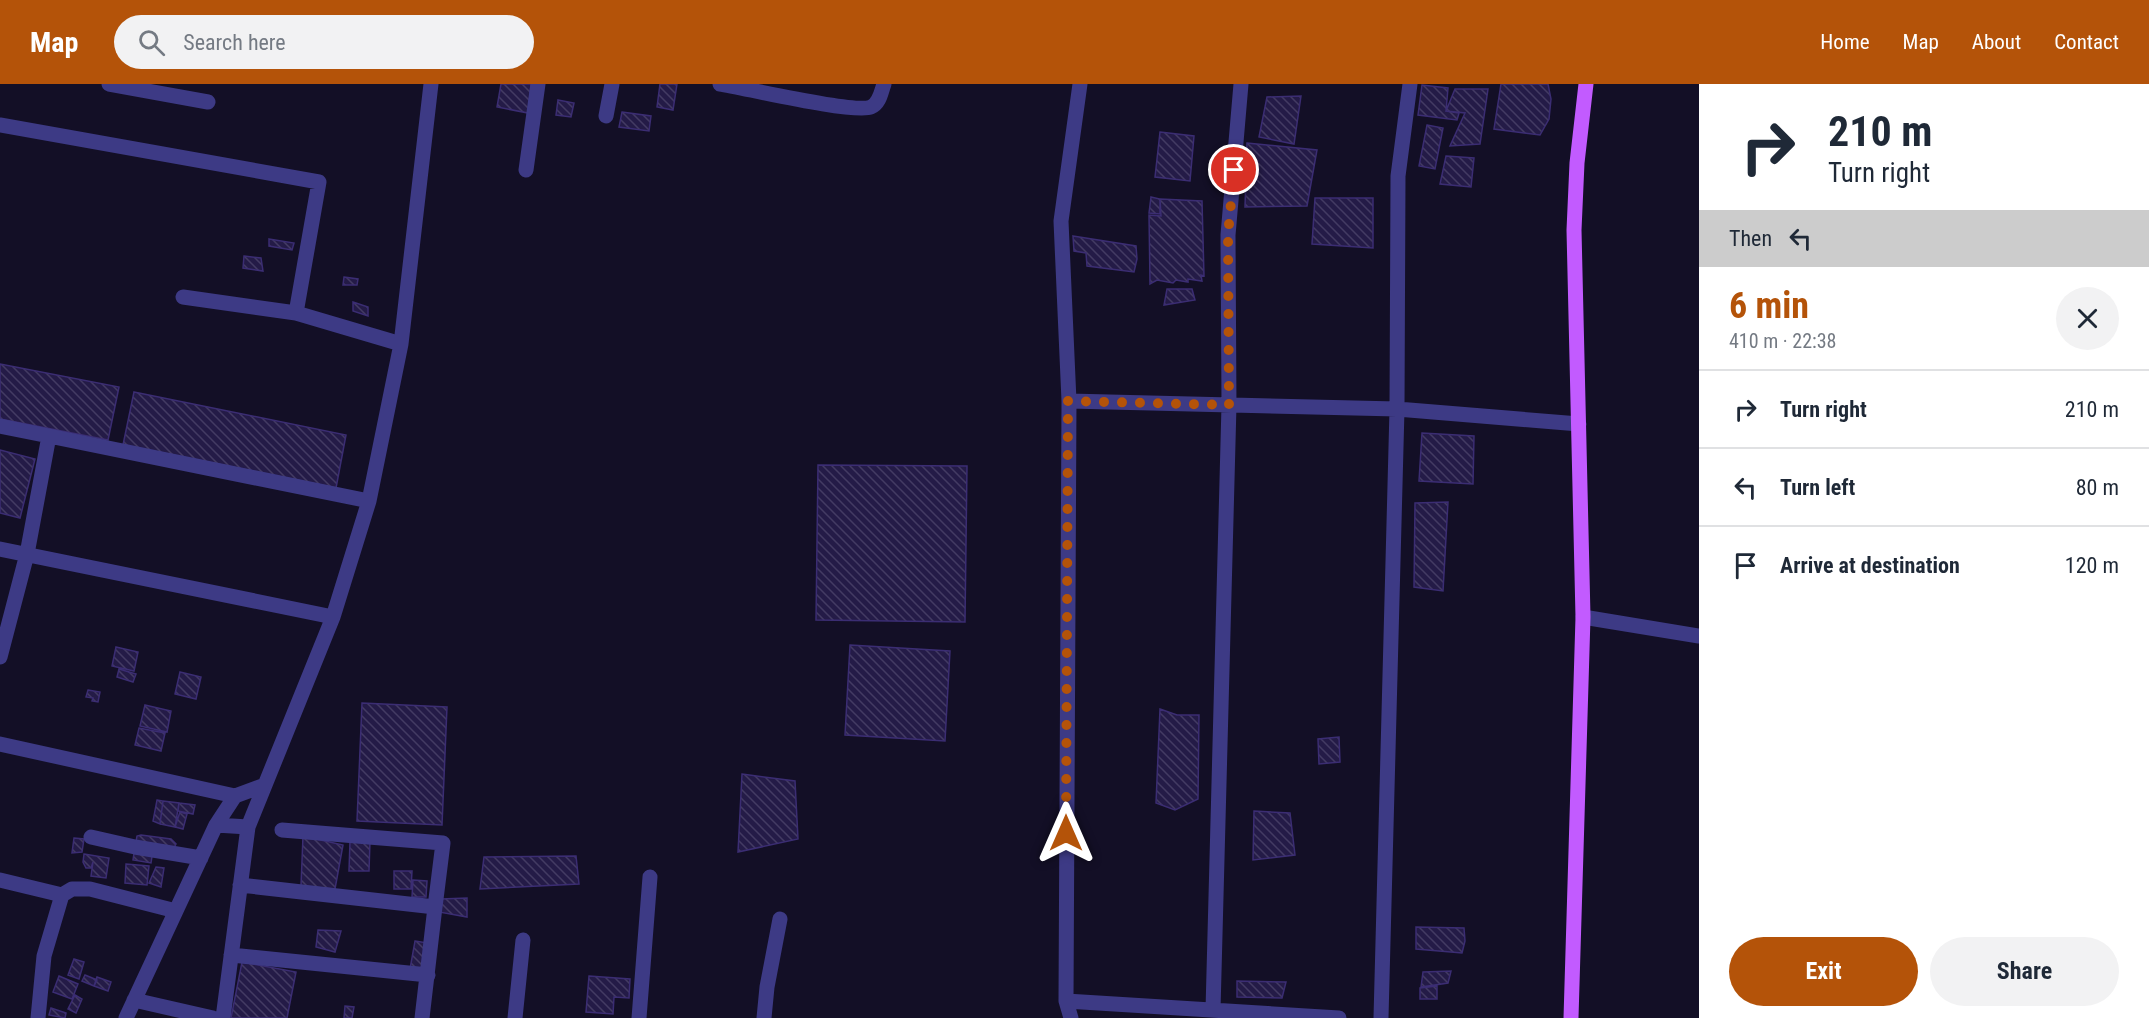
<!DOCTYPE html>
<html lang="en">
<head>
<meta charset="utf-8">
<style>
  :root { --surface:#fff; --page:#f2f2f3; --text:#1f2937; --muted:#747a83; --line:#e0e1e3; --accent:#b45309 }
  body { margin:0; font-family:"Roboto Condensed",sans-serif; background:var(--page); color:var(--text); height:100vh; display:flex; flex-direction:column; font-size:22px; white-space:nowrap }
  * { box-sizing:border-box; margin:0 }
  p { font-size:20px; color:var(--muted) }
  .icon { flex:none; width:33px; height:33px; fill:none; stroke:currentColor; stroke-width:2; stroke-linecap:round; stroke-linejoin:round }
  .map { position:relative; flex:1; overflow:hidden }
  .details { display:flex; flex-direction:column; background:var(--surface); width:450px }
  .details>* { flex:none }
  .hud { background:#fff; color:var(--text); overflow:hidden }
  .pin { position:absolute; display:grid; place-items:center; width:51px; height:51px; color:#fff; margin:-26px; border:3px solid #fff; border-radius:50%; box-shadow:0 2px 6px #0007 }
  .me { position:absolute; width:66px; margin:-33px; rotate:0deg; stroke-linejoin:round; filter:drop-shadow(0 0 4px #0008) }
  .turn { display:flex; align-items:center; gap:21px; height:126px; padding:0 30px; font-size:27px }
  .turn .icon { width:78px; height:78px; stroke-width:2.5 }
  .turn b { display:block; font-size:42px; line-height:51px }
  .then { display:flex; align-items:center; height:57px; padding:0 30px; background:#0003; gap:12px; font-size:22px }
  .round { display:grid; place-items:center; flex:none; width:63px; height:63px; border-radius:32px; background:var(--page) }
  .overview { display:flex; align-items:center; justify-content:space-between; height:102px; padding:0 30px }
  h1 { font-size:36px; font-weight:700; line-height:45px; color:var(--accent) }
  .button { display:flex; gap:12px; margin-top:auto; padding:12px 30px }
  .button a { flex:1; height:69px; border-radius:36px; background:var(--accent); color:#fff; font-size:24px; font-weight:700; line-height:69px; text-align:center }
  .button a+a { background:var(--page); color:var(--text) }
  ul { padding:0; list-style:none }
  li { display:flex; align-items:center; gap:18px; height:78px; padding:0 30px; border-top:2px solid var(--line) }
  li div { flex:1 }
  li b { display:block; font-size:22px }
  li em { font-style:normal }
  header { display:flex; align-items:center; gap:36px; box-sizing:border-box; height:84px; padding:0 30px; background:var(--accent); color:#fff }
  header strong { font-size:28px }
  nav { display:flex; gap:33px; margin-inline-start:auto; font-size:21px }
  .search { width:420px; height:54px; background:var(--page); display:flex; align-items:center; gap:15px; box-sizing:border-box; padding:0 21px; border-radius:33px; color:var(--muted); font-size:22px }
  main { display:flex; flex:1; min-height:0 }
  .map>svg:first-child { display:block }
  .building { fill:url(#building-back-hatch); stroke:#3b2d73; stroke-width:1.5 }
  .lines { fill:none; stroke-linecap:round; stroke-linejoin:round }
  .minor { stroke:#3d3a85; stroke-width:15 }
  .major { stroke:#c25bff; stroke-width:15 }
  .route { stroke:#b45309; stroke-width:10; stroke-dasharray:0 18 }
</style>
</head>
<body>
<header>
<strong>Map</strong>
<div class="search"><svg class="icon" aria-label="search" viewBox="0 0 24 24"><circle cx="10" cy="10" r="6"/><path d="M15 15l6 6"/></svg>Search here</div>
<nav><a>Home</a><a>Map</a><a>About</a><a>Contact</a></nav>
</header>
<main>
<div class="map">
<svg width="1699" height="934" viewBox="0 0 1699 934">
  <defs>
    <pattern id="building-back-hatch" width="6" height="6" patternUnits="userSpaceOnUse" patternTransform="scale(1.5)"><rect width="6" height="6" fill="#241b47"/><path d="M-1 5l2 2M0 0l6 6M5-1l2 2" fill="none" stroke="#433b63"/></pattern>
  </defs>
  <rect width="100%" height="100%" fill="#130f26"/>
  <!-- building -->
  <path class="building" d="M501 0H531L528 29 497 23Z
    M660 0H677L673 26 657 23Z
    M1501 0H1548L1551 15 1549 35 1540 51 1494 45Z
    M1422 1 1448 4 1446 27 1459 29 1457 36 1418 31Z
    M1455 5H1488L1480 60 1450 62 1465 29 1446 27Z
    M1301 12 1294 60 1259 53 1267 13Z
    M558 16 574 19 571 33 556 31Z
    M622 28 651 32 649 47 619 43Z
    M1427 41 1443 44 1435 85 1419 82Z
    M1160 48 1194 52 1190 97 1155 93Z
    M1247 59 1317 66 1307 122 1245 123Z
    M1446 72 1474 74 1471 103 1440 100Z
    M1151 113 1160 115V130L1149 129Z
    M1315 114H1373V164L1312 160Z
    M1160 115 1202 117 1204 192 1201 191 1202 197 1188 195V198L1176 196 1173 199 1157 196 1150 200 1149 131 1161 132Z
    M1073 152 1136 162 1137 175 1134 188 1087 182 1086 169 1074 167Z
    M269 155 294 159 292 166 269 162Z
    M244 172 261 174 263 187 243 184Z
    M344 193 358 195 357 201H343Z
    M1167 205H1192L1195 216 1164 221Z
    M353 218 368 223V232L353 227Z
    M0 280 119 303 108 356 0 335Z
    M134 308 346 351 336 404 123 361Z
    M1422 349 1474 352 1473 400 1419 397Z
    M0 366 35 375 20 434 0 429Z
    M818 381 967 382 965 538 816 536Z
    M1448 418 1443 507 1414 503 1415 419Z
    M850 561 950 567 945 657 845 651Z
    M116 563 138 568 134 587 112 582Z
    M119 585 136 590 133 598 117 593Z
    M180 588 201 593 196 615 175 610Z
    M88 606 100 608 98 618 92 617 93 614 86 613Z
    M362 619 447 623 442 741 357 737Z
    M145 621 171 627 167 648 140 642Z
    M1160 625 1177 631H1199L1198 715 1175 726 1156 719Z
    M139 644 165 649 161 667 135 661Z
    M1339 653 1340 678 1319 680 1318 655Z
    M742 690 795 697 798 755 738 768Z
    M157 716 163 717 160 740 153 737Z
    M163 717 179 719 175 743 160 740Z
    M179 719 195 721 193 730 178 727Z
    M1254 727 1290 729 1295 771 1253 776Z
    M180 728 187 730 183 745 175 743Z
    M141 751 171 755 176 760 172 768 135 763 137 752Z
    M303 752 343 761 335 805 301 802Z
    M74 754 84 755 82 768 72 769Z
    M350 757H370L369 787H349Z
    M135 763 153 766 151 779 133 776Z
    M84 770 109 774 106 794 91 792 93 778 91 784H86L83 778Z
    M576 772 579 800 480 805 484 773Z
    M126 780 149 782 147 801 125 799Z
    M156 783 164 784 161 803 149 799Z
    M394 787H412L411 805H394Z
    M413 796 427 797 426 813H412Z
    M467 814V833L439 828 441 815Z
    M1416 843 1464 844 1465 857 1462 869 1416 865Z
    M318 846 341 847 335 868 316 863Z
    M415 857 428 859 423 887 410 885Z
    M74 875 84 878 79 895 68 891Z
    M242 878 296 888 287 934H231Z
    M1451 887 1448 899 1421 903 1423 888Z
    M85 891 97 896 94 902 82 897Z
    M59 892 78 900 72 915 53 908Z
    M589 892 630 895 629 914 614 913 613 930 586 928Z
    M97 893 111 898 108 907 94 902Z
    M1237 897 1286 898 1282 914 1237 913Z
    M1437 902V915H1420V904Z
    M75 911 82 915 76 929 68 925Z
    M345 922 354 923 352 934H344Z
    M51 924 66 929 65 934 49 931Z"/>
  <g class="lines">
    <!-- minor -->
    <path class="minor" d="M109 0 208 18
      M720 0C745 4 855 30 871 23 880 19 881 8 884 0
      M606 32 612 0
      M0 41 319 98 296 229
      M526 86 538 0
      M183 213 296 229 401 260
      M1069 317 1397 325 1579 340
      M0 342 49 352 27 470 0 573
      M49 352 369 417
      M0 465 333 533
      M1583 533 1699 552
      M0 660 235 712 265 701
      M216 741 235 712
      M91 753 135 763 201 774
      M0 796 62 811
      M240 801 435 823 443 759 282 746
      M231 871 428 891
      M134 916 213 934
      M1066 917 1339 934
      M1213 926 1229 321 1228 151 1241 0
      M38 934 44 872 62 811 72 805H90L176 827
      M126 934 216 741 248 743
      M223 934 248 743 333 533 369 417 401 260 431 0
      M422 934 435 823
      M515 934 523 856
      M639 934 650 793
      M764 934 767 903 780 835
      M1071 934 1066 917 1069 317 1061 137 1080 0
      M1381 934 1397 325 1398 92 1410 0"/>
    <!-- major -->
    <path class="major" d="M1571 934 1583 533 1574 146 1577 79 1586 0"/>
  </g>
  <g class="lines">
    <!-- route -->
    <path class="route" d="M1066 749 1068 317 1229 321 1228 151 1234 86"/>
  </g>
</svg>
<div class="pin" style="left:1234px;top:86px;background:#d93025"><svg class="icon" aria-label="arrive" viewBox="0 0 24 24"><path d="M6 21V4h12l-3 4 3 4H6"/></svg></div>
<svg class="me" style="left:1066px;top:749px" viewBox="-20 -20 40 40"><path d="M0-17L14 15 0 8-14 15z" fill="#b45309" stroke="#fff" stroke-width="4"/></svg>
</div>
<section class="details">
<div class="hud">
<div class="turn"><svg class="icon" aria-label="right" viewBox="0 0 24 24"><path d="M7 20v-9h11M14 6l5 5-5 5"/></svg><div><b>210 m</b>Turn right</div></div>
<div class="then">Then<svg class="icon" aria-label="left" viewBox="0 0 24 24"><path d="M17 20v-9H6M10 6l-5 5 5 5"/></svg></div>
</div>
<div class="overview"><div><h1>6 min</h1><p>410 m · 22:38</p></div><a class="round"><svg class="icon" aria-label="close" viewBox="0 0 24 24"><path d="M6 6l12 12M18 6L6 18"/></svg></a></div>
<ul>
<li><svg class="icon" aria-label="right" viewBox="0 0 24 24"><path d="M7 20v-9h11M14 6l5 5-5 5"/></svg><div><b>Turn right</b></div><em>210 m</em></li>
<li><svg class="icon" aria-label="left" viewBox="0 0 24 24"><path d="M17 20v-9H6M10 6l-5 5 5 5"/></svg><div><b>Turn left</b></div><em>80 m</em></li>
<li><svg class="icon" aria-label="arrive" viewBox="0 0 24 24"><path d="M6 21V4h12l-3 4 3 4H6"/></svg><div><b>Arrive at destination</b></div><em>120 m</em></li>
</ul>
<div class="button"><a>Exit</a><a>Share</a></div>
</section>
</main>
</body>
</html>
